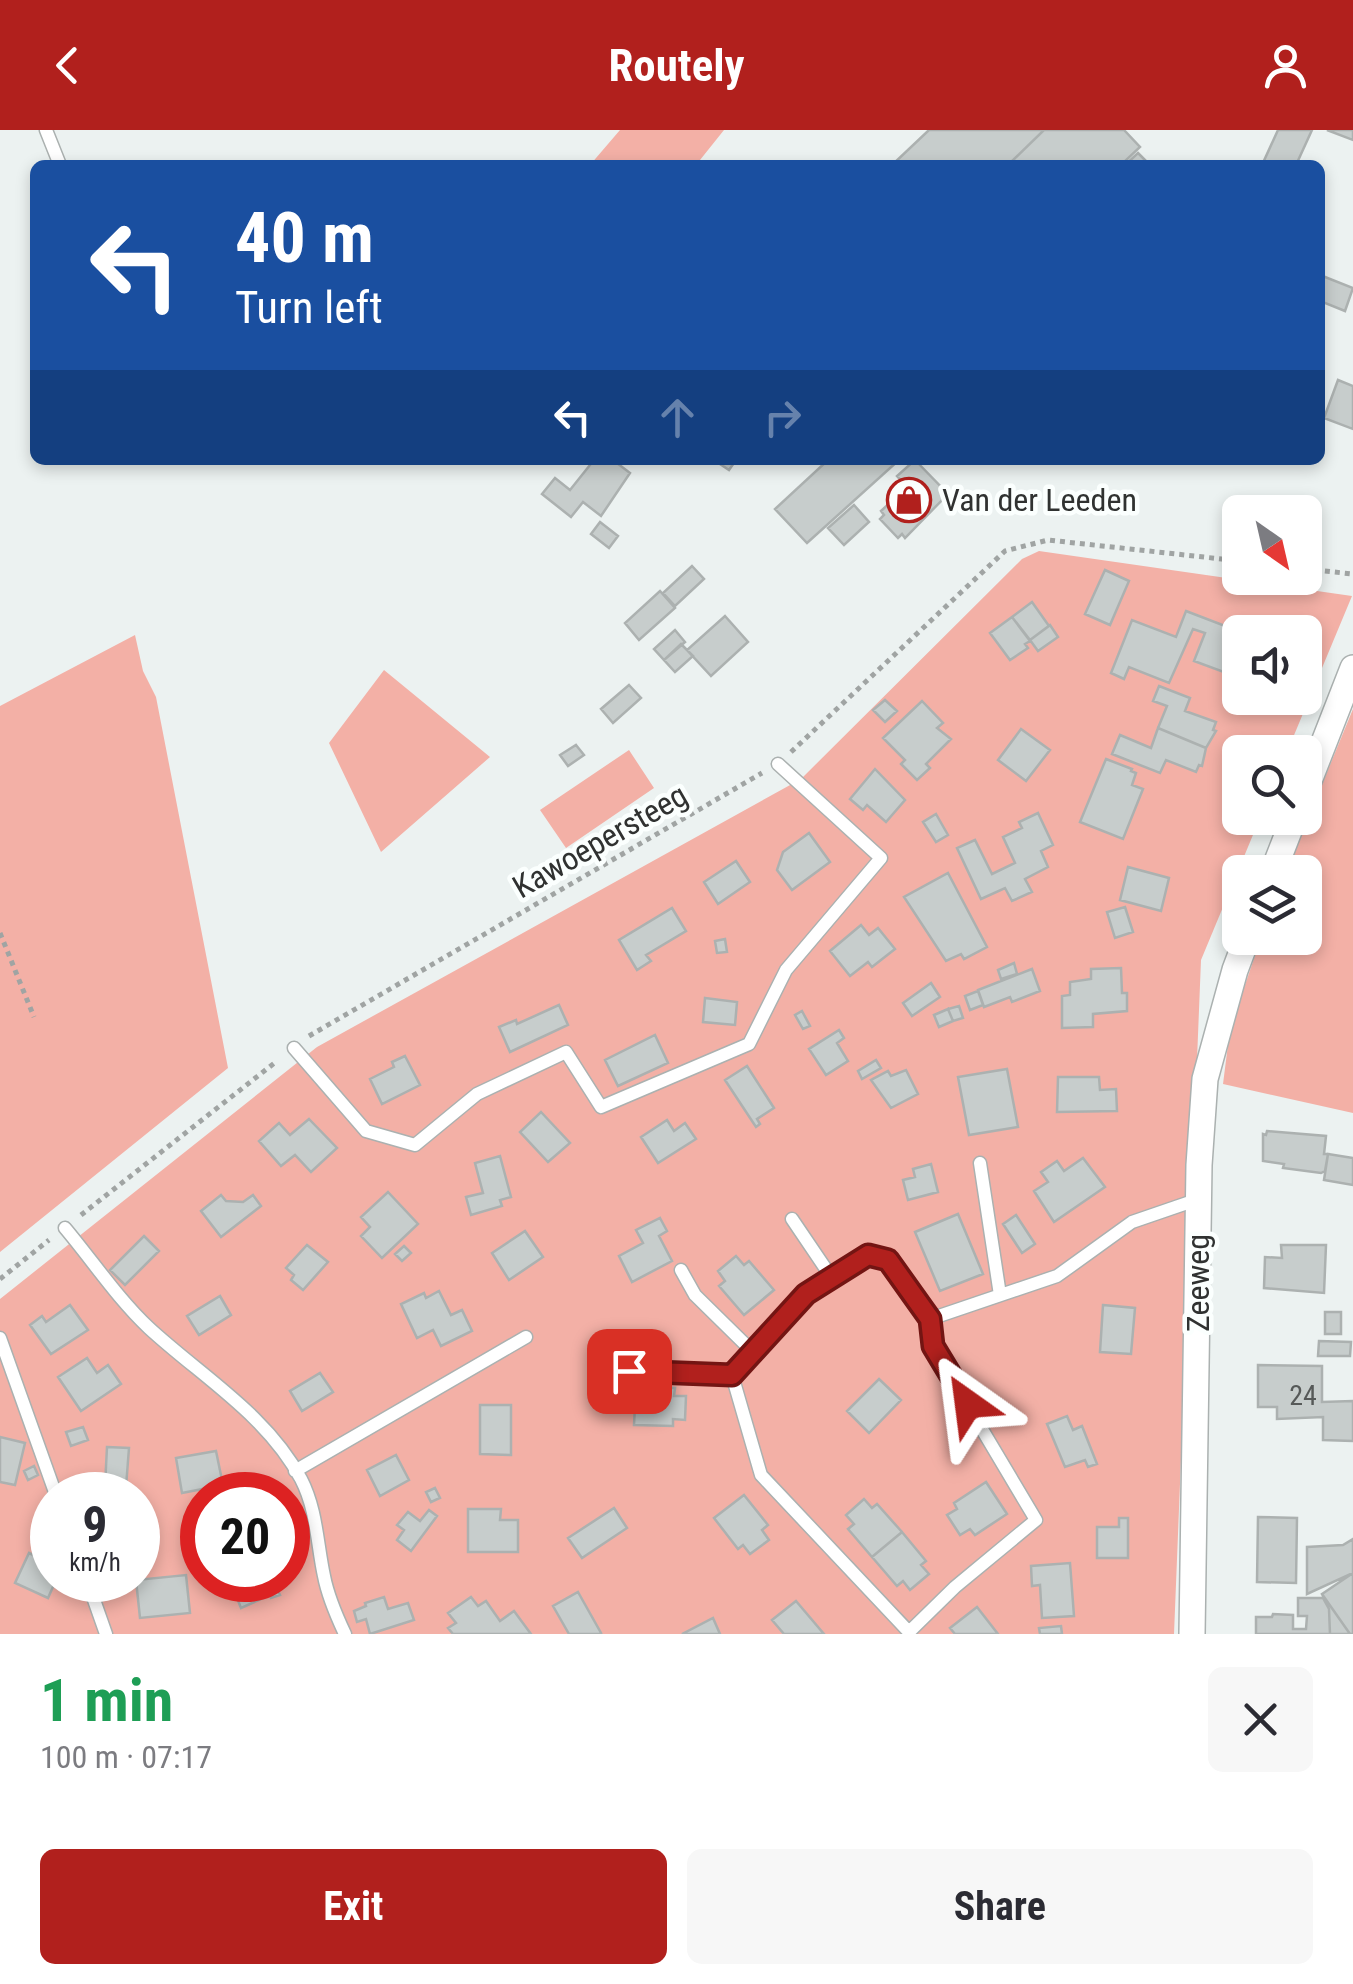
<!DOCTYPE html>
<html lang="en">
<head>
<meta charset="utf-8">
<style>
  :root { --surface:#fff; --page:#f7f7f7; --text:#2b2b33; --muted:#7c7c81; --accent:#b1201d }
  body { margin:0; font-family:"Roboto Condensed",sans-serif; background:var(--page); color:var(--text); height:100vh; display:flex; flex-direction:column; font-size:38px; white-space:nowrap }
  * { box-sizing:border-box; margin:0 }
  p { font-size:32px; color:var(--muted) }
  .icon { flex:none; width:55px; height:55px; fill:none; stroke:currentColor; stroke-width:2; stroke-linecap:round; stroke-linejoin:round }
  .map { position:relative; height:1504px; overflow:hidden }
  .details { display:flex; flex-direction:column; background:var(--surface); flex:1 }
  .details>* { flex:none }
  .top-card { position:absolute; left:30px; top:30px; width:1295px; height:305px; border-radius:15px; box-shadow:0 5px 15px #0003; background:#1a4fa0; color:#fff; overflow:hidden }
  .needle { width:65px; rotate:146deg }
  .tools { position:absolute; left:1222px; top:365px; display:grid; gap:20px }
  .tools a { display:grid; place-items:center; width:100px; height:100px; border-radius:15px; background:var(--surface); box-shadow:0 5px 15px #0003; font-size:50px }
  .speed { position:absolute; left:30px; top:1342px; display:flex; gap:20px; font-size:50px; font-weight:700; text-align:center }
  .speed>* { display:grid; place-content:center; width:130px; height:130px; border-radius:50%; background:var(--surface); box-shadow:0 5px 15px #0003; line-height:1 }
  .speed small { font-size:25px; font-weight:400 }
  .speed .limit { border:15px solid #d22; background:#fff; color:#111 }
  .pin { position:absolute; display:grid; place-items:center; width:85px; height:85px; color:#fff; margin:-42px; border-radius:20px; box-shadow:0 5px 15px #0006 }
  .me { position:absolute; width:110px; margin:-55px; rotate:329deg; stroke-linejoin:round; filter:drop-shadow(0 0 8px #0008) }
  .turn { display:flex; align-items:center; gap:35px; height:210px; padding:0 40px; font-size:45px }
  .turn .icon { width:130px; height:130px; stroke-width:2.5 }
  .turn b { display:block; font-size:70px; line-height:85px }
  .lanes { display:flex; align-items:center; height:95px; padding:0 40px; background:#0003; justify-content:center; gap:50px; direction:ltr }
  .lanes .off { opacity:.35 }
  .round { display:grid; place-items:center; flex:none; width:105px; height:105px; border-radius:15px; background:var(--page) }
  .headline { display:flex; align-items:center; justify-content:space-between; height:170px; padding:0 40px }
  h1 { font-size:60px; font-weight:700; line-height:75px; color:#1e9e55 }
  .primary-button { display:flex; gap:20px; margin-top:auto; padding:20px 40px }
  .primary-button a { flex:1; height:115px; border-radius:15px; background:var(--accent); color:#fff; font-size:40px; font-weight:700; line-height:115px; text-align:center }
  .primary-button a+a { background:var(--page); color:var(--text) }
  header { display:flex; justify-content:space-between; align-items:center; height:130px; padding:0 40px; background:var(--accent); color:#fff; font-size:45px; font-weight:700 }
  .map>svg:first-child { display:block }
  .green { fill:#f3b0a6; fill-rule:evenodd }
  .building { fill:#c7cdcc; stroke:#acb1b0; stroke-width:2.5 }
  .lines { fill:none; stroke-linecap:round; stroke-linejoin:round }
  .lane-casing { stroke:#abb1b0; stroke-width:15 }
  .street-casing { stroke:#abb1b0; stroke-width:28 }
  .path { stroke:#a0a4a3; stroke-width:5; stroke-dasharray:5 5; stroke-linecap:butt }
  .lane { stroke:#fff; stroke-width:12 }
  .street { stroke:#fff; stroke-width:25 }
  .route-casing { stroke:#731513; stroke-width:25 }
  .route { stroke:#b1201d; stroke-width:18 }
  .labels { text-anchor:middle; stroke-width:9; stroke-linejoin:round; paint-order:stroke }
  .number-label { font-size:28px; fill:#565958 }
  .poi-label { font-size:32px; fill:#303231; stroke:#fbfffe; text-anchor:start }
  .street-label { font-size:32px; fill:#303231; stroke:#fbfffe }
</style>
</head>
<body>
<header><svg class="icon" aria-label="back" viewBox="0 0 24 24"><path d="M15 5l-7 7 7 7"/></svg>Routely<svg class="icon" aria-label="person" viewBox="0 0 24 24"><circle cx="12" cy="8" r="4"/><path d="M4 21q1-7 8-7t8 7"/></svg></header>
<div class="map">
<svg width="1353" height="1504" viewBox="0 0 1353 1504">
  <rect width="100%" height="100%" fill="#ecf2f1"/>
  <!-- green -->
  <path class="green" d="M620 0H724L696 35H590Z
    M1039 421 1352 466 1287 622H1240V688H1260L1201 830 1174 1504H0V1169L317 917 801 649 1022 429ZM1240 502H1305V568H1240ZM52 1365H138V1450H52ZM202 1365H288V1450H202Z
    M135 505 143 541 156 567 228 938 0 1122V576Z
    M384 540 490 627 381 722 329 613Z
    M1353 579V983L1223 954 1230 899 1261 808H1305V742H1286Z
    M629 620 654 658 566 718 540 680Z"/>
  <!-- building -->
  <path class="building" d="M929 0H1044L1008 35H892Z
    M1044 0H1124L1140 17 1121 35H1008Z
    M1278 0H1312L1296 35H1262Z
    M1327 0H1353V10Z
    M1138 23 1150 35H1125Z
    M1320 145 1353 158 1345 181 1320 171Z
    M1338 250 1353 256V299L1324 288Z
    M594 330H613L630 343 601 386 583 372 571 387 542 364 555 348 570 360Z
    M714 330H736L729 340Z
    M828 330H899L807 413 775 379Z
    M915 330 948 364 905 408 902 404 898 408 880 389 884 385 881 381 907 357 897 346Z
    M854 375 869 392 844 415 828 398Z
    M600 392 618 406 609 418 591 404Z
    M692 436 704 449 675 476 663 463Z
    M1105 440 1129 451 1110 495 1085 484Z
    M660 461 675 478 639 510 625 493Z
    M1032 472 1049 496 1030 510 1012 487Z
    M1186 481 1233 499 1228 513 1240 518 1229 544 1194 531 1205 503 1193 499 1169 553 1129 537 1124 549 1111 543 1132 490 1176 507Z
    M725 486 748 512 711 546 687 520Z
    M1012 487 1030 511 1025 514 1028 518 1010 530 990 503Z
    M1050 495 1058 507 1038 521 1030 510Z
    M675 500 685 512 664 530 654 519Z
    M681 514 693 526 675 542 664 530Z
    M629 555 641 568 613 593 601 579Z
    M1159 556 1190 568 1185 581 1216 592 1213 600 1216 601 1206 618 1158 598 1167 576 1153 571Z
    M885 570 897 581 885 592 873 580Z
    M922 571 943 593 937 598 951 609 926 634 930 638 917 650 901 634 905 630 883 608Z
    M1158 598 1206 618 1202 636 1199 635 1196 642 1166 630 1160 643 1112 624 1120 605 1151 618Z
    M1021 599 1050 620 1026 651 998 630Z
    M576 615 584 625 568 636 560 625Z
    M1106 629 1132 639 1131 641 1136 643 1132 655 1143 659 1123 709 1080 692Z
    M875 639 905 670 886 692 867 675 863 680 850 669Z
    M1038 683 1053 715 1041 721 1048 737 1025 749 1032 762 1012 771 1005 758 981 769 957 718 975 710 992 744 1015 733 1003 707 1022 698 1019 692Z
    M936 684 948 705 936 712 923 692Z
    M809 703 830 732 792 760 777 740 783 722Z
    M736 731 750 752 718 774 704 752Z
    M1128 737 1169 748 1161 781 1120 770Z
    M948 743 987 817 964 829 961 824 946 831 904 767Z
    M1125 777 1133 802 1115 808 1107 782Z
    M672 778 686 801 646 825 651 831 637 840 619 810Z
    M861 795 869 805 878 798 895 819 872 837 868 832 850 846 830 821Z
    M725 809 727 822 717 823 715 811Z
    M1014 833 1017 844 1001 849 998 840Z
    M1121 838 1122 863H1127V881L1093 884V897L1062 898V866L1070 865V852L1091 849V839Z
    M1032 839 1040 861 1012 872 1010 867 984 877 978 860Z
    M931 853 940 867 912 886 903 873Z
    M978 861 983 875 970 880 965 866Z
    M705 868 737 872 735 895 703 892Z
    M559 875 568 895 510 922 499 897 516 890 517 894Z
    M959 876 963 888 953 891 948 879Z
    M948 879 953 891 939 897 934 885Z
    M802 881 810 896 803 899 795 885Z
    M839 900 844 908 837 913 848 931 826 945 809 919Z
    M655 905 668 933 618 956 605 930Z
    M405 926 420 955 382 974 370 949 394 937 392 932Z
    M876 930 881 938 862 949 858 941Z
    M747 936 774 978 757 989 760 994 756 997 725 950Z
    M1007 939 1018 997 969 1005 958 947Z
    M906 940 918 964 891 978 871 950 888 941 891 946Z
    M1058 947H1099L1100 960 1116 959 1117 981 1057 982Z
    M541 982 570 1013 548 1032 520 1002Z
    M309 989 337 1018 311 1042 295 1025 281 1036 259 1011 279 993 290 1005Z
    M667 990 674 1001 685 993 696 1009 658 1033 641 1007Z
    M1267 1001 1326 1006 1324 1024H1328L1325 1041 1321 1043 1283 1038 1284 1034 1263 1031V1004L1266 1005Z
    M1328 1024 1353 1028V1055L1324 1050Z
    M500 1026 511 1067 500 1070 502 1076 471 1085 466 1067 483 1063 475 1033Z
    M1083 1028 1105 1057 1054 1092 1034 1061 1048 1052 1041 1042 1057 1031 1064 1041Z
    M931 1034 938 1062 908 1070 903 1050 915 1047 913 1039Z
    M388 1062 418 1094 382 1128 361 1106 370 1097 361 1087Z
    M221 1065 226 1071 243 1072 253 1065 261 1076 221 1107 201 1081Z
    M958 1084 983 1144 940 1161 915 1102Z
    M1016 1085 1035 1114 1022 1123 1003 1094Z
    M660 1088 667 1101 659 1106 672 1131 632 1152 619 1126 643 1113 636 1100Z
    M525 1101 543 1127 509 1150 492 1123Z
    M144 1106 159 1121 125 1155 110 1140Z
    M307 1115 328 1132 303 1160 291 1150 294 1145 286 1138Z
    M1281 1115H1326L1324 1163 1264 1158 1265 1127 1282 1128Z
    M404 1116 411 1123 402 1131 395 1124Z
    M736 1126 744 1135 749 1131 774 1160 744 1185 719 1156 725 1151 718 1141Z
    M439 1161 451 1185 462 1180 472 1201 441 1216 433 1200 417 1208 401 1174 424 1163 426 1168Z
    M220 1166 231 1185 199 1205 187 1186Z
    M70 1175 88 1200 51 1224 30 1195 42 1186 46 1192Z
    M1103 1175 1135 1178 1131 1224 1100 1222Z
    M1325 1182H1341V1204H1325Z
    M1319 1211 1351 1212 1350 1226H1318Z
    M87 1228 97 1243 108 1235 121 1254 81 1281 58 1247Z
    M1258 1235 1322 1236V1272L1353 1271V1311L1323 1310V1287L1277 1289V1277H1258Z
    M320 1243 333 1262 302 1281 290 1261Z
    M879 1249 901 1270 869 1303 847 1281Z
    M636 1256 675 1258 674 1266H686L685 1290 673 1289V1296L634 1295Z
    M480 1275H511V1325L480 1324Z
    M1067 1286 1073 1300 1082 1296 1097 1334 1088 1337 1085 1330 1065 1337 1047 1294Z
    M83 1297 88 1310 71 1316 66 1302Z
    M0 1307 25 1313 15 1355 0 1352Z
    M107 1317 129 1318 126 1357 105 1356Z
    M216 1321 223 1355 182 1363 176 1328Z
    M396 1325 409 1350 380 1366 367 1340Z
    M34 1336 38 1345 28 1350 24 1341Z
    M986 1352 1007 1384 975 1405 970 1399 960 1405 947 1385 957 1379 954 1373Z
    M435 1358 440 1368 431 1372 426 1362Z
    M744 1365 768 1395 762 1400 769 1410 750 1424 743 1415 738 1419 714 1388Z
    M864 1369 872 1378 877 1374 902 1402 872 1427 848 1399 854 1394 846 1385Z
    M614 1378 627 1398 582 1428 568 1408Z
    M468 1379H501L500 1390H518V1422H468Z
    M429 1380 437 1386 411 1421 397 1410 404 1400 397 1395 408 1382 420 1391Z
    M138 1384H143L150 1422 138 1424Z
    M1258 1387 1297 1388 1296 1453 1257 1452Z
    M1119 1388H1128V1428H1097V1397H1119Z
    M902 1402 926 1431 921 1435 929 1444 910 1460 903 1451 897 1456 872 1427Z
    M1353 1409V1443L1307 1464V1417L1343 1415Z
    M29 1423 52 1434V1450H56L48 1468 15 1453Z
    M1070 1433 1074 1486 1042 1488 1040 1455 1032 1456 1031 1436Z
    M1353 1443V1504H1350L1322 1464Z
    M186 1445 190 1483 140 1488 136 1450Z
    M237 1450H273L280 1465 271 1468 270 1465 241 1478 231 1453Z
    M578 1462 601 1503 599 1504H569L553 1476Z
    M1322 1464 1350 1504H1330L1329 1479Z
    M384 1467 388 1479 408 1473 414 1490 370 1504 366 1489 357 1492 354 1481 366 1476 365 1473Z
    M471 1467 478 1476 486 1471 500 1491 514 1481 531 1504H453L448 1498 456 1493 448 1483Z
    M1298 1468H1323L1329 1479 1330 1504H1256V1487H1272L1273 1484 1293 1485V1499H1306L1307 1486H1298Z
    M796 1471 824 1504H784L772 1490Z
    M977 1477 998 1504H955L950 1498Z
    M713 1488 720 1504H682Z
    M1061 1496 1062 1504H1040L1039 1498Z"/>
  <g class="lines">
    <defs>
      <path id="lane" d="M46 0 60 35
        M294 918 366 1001 415 1015 477 964 566 922 601 977 749 914 786 840 881 728 778 634
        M980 1033 1000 1165
        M792 1089 832 1148
        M65 1098C92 1130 118 1169 149 1198 201 1246 267 1285 301 1349 317 1380 317 1414 324 1446 328 1467 336 1485 345 1504
        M681 1140 695 1165 753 1222
        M0 1208 56 1365
        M629 1241 732 1245 806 1165 868 1125 888 1130 930 1189
        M732 1245 761 1345 909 1502 955 1457 1036 1390 933 1217 930 1189 1057 1146 1132 1092 1199 1069
        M295 1341 526 1207
        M87 1450 106 1504"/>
      <path id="street" d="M1305 661 1353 538
        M1273 742 1294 688
        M1192 1504 1199 1035 1205 949 1235 840 1247 808"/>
    </defs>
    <!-- lane casing -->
    <use href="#lane" class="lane-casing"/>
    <!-- street casing -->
    <use href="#street" class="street-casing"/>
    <!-- path -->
    <path class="path" d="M1305 439 1353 444
      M791 622 1005 421 1048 410 1240 431
      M0 803 34 887
      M309 906 762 643
      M81 1085 277 931
      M0 1149 49 1110"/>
    <!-- lane -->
    <use href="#lane" class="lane"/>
    <!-- street -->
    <use href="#street" class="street"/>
  </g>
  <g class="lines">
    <defs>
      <path id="route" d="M629 1241 732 1245 806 1164 868 1125 888 1130 930 1189 933 1216 968 1274"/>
    </defs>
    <!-- route casing -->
    <use href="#route" class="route-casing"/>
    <!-- route -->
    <use href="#route" class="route"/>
  </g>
  <!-- icons -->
  <defs>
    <symbol id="shop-ring" viewBox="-11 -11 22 22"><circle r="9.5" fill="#fbfffe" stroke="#b1201d" stroke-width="1.5"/><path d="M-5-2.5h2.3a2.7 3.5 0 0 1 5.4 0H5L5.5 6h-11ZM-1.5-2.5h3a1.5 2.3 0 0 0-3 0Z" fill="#b1201d"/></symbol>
  </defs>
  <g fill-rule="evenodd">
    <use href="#shop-ring" x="884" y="345" width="50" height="50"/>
  </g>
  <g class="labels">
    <!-- number labels -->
    <g class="number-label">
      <text x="1303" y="1275">24</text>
    </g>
    <!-- poi labels -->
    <g class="poi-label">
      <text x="942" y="381">Van der Leeden</text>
    </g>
    <!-- street labels -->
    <g class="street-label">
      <text transform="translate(600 711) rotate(-30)" y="11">Kawoepersteeg</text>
      <text transform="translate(1198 1153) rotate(-90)" y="11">Zeeweg</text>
    </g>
  </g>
</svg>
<div class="tools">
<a><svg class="needle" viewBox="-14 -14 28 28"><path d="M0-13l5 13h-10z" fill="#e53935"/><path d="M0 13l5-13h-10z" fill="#7c7c81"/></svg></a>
<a><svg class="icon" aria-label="sound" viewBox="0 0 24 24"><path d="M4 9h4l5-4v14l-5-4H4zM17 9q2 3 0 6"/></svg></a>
<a><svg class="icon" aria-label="search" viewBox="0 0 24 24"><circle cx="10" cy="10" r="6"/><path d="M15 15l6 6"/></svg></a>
<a><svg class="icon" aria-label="layers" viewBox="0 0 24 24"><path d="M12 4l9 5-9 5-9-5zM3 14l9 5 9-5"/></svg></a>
</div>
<div class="speed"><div>9<small>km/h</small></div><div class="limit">20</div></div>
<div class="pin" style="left:629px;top:1241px;background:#d93025"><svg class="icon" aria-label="arrive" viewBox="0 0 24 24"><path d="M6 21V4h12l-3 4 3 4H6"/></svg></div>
<svg class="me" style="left:968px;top:1274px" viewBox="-20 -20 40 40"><path d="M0-17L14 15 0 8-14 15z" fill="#b1201d" stroke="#fff" stroke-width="4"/></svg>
<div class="top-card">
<div class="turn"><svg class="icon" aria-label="left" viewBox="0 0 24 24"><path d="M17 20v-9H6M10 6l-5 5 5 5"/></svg><div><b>40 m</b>Turn left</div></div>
<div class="lanes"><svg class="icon" aria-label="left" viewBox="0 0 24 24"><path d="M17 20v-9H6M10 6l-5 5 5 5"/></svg><svg class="icon off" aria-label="ahead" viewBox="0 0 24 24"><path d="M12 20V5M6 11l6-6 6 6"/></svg><svg class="icon off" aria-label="right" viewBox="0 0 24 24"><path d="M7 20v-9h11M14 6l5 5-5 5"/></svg></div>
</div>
</div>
<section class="details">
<div class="headline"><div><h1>1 min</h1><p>100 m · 07:17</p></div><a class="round"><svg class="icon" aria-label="close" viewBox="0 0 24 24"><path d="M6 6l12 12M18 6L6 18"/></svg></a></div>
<div class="primary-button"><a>Exit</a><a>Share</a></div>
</section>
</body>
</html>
